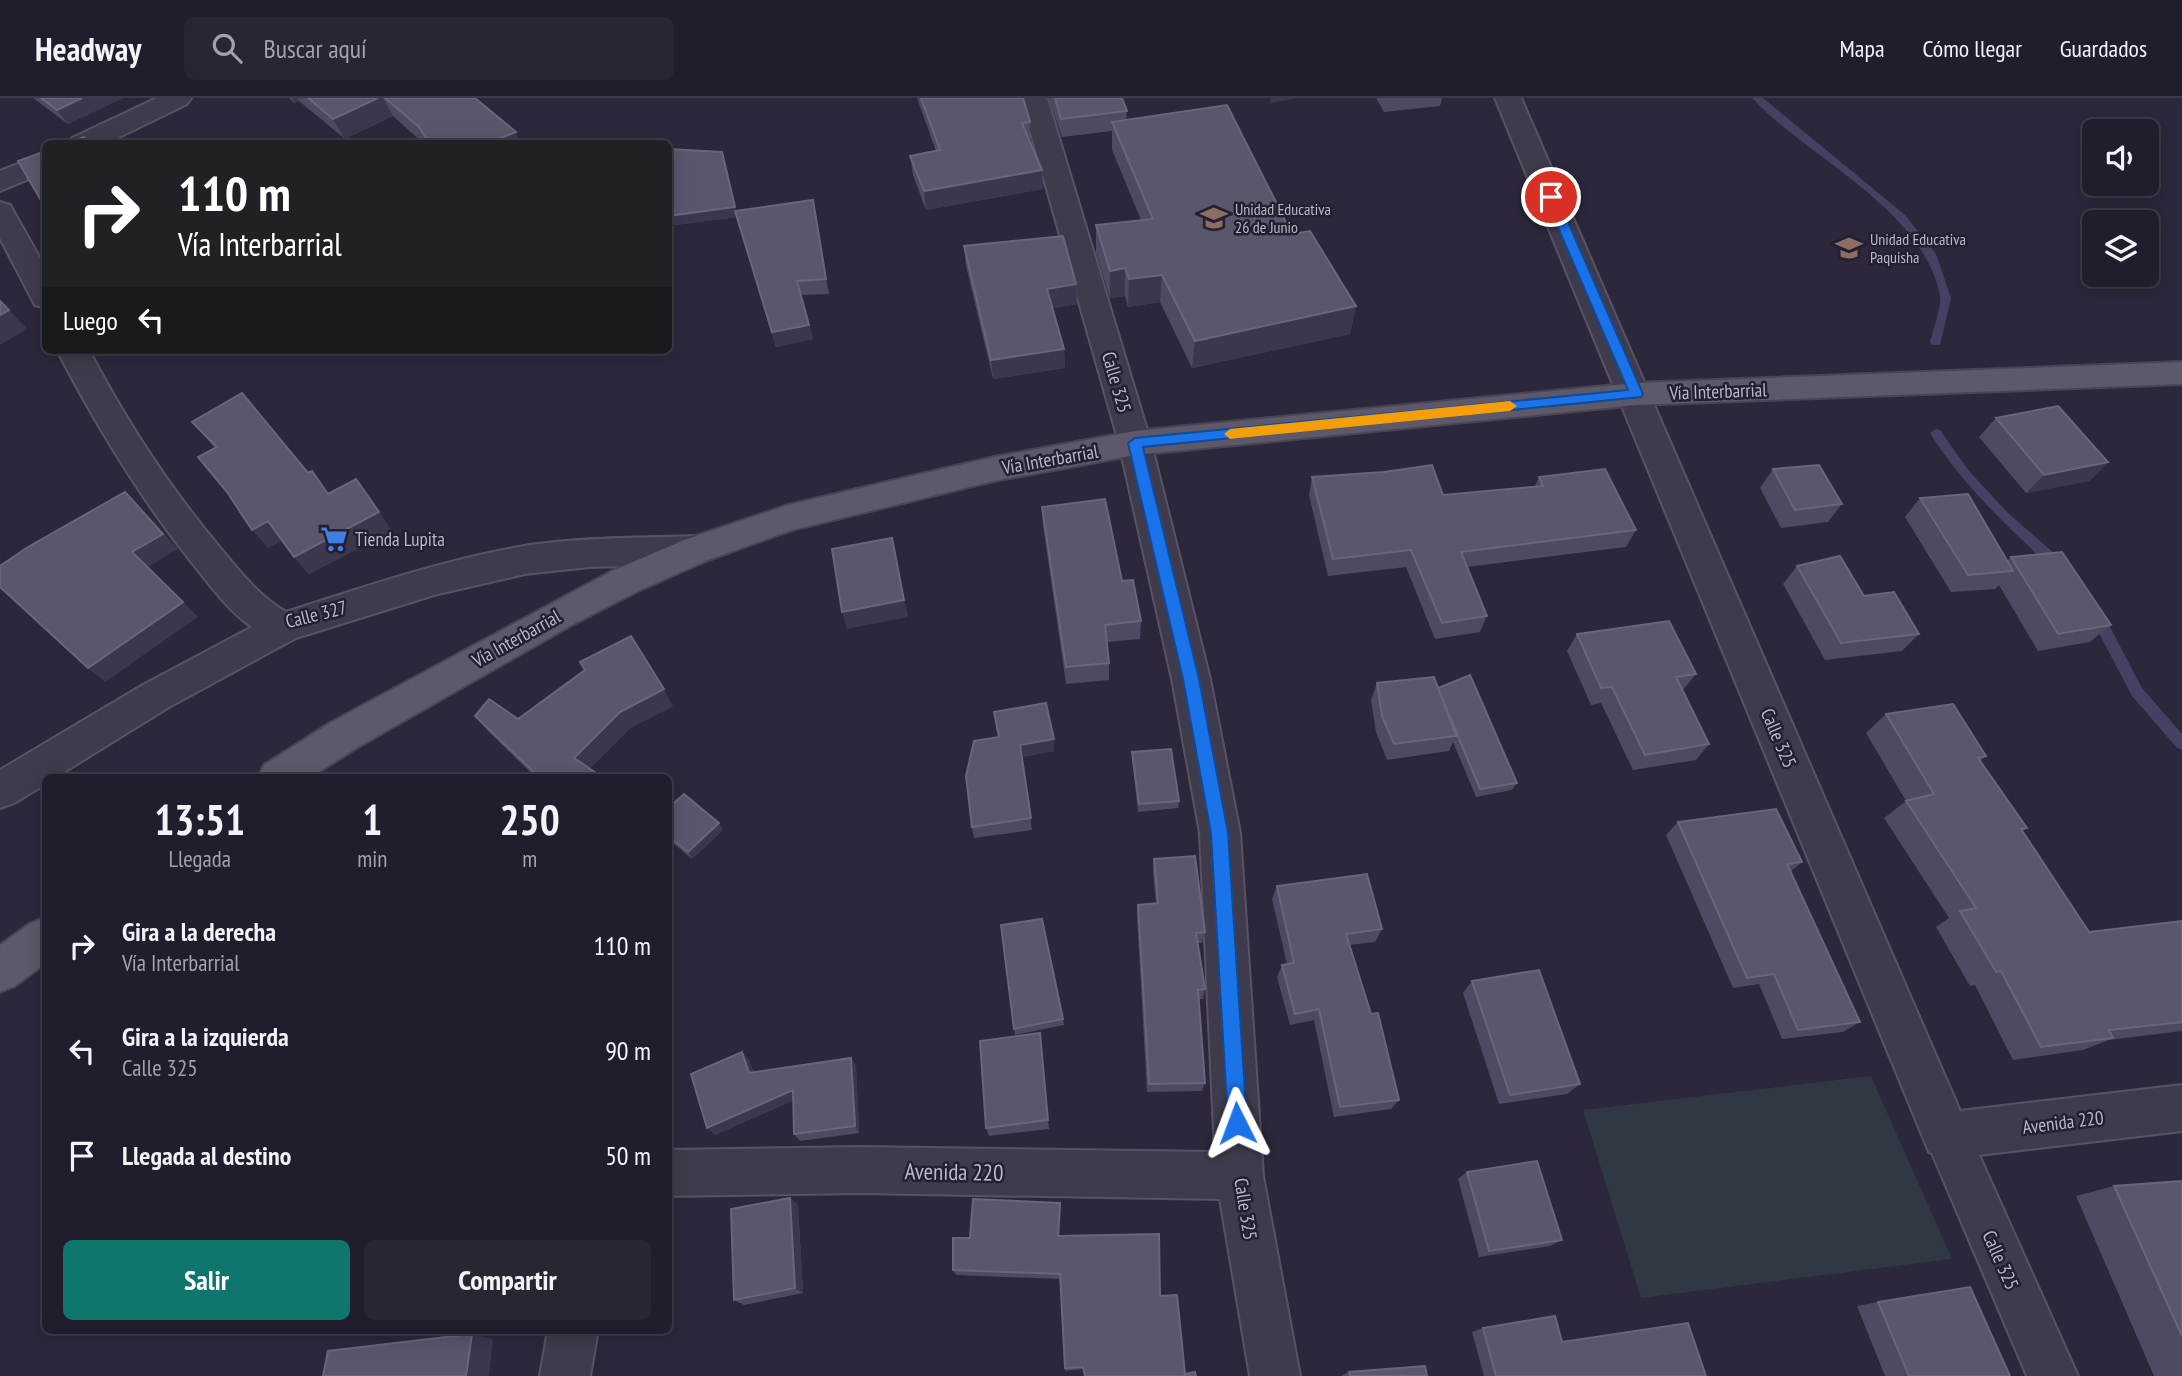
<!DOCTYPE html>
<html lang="es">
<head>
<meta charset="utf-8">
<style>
  :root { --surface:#211d2c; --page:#292634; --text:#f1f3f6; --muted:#a2a2a9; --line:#3e3b48; --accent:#0f766e }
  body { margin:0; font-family:"PT Sans Narrow",sans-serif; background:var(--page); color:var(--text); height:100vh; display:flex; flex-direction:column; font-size:26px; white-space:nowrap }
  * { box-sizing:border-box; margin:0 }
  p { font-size:23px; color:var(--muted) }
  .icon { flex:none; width:38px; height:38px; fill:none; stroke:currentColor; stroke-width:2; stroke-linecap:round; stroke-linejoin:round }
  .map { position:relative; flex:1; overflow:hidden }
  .sheet { position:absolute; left:42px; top:676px; width:630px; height:560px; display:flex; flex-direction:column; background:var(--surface); border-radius:10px; box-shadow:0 4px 18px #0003,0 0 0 2px var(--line) }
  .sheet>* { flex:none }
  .hud { position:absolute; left:42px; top:42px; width:630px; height:214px; border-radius:10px; box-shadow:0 4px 18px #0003,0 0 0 2px var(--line); background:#202124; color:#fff; overflow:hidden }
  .tools { position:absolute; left:2082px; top:21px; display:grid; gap:14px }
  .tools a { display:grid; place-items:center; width:77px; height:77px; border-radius:10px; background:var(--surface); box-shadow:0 4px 18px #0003,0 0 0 2px var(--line); font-size:35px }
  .pin { position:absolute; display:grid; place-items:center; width:60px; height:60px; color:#fff; margin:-30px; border:4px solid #fff; border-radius:50%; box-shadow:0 2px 7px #0007 }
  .me { position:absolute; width:77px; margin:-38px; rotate:357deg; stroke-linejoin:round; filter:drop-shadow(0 0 5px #0008) }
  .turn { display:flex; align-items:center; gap:24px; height:147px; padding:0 21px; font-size:32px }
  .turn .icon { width:91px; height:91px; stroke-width:2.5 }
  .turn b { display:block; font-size:49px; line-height:60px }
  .then { display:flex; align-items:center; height:66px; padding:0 21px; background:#0003; gap:14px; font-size:26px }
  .eta { display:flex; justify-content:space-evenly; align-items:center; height:119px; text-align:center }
  .eta b { font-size:42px; font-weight:600; line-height:49px }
  .button { display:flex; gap:14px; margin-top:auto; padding:14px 21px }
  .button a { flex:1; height:80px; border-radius:10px; background:var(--accent); color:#fff; font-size:28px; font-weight:600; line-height:80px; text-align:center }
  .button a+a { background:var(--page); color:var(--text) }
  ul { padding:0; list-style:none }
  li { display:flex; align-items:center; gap:21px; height:105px; padding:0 21px }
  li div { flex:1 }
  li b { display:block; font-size:26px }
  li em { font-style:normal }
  header { display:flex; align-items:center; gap:42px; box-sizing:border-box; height:98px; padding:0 35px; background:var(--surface); border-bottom:2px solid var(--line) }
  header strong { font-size:33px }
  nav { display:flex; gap:38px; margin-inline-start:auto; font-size:24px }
  .search { width:490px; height:63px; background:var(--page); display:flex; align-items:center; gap:18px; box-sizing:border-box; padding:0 24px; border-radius:10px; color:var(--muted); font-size:26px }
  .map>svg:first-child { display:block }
  .green { fill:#303844 }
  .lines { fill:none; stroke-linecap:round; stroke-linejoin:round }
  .stream { fill:#474062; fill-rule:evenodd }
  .minor-casing { stroke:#575364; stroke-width:4 }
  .primary-casing { stroke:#484455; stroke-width:4 }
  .minor { fill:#3f3b4c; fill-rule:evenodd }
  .primary { fill:#5d596b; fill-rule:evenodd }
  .wall { fill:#4e4a61 }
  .shaded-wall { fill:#3c374d }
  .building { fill:#5a566c; stroke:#69657a; stroke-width:2 }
  .route { fill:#1a73e8; stroke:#114b97; stroke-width:2 }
  .slow { fill:#f59e0b }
  .labels { text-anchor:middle; stroke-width:5; stroke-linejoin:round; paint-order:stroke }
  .far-poi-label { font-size:16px; fill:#bbb7c7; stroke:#242031; text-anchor:start }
  .street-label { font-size:19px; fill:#bbb7c7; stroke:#242031 }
  .poi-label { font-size:19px; fill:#bbb7c7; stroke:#242031; text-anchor:start }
  .near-street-label { font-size:23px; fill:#bbb7c7; stroke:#242031 }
</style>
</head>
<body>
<header>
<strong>Headway</strong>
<div class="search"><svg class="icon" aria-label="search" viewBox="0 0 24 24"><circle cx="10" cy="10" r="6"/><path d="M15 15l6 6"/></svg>Buscar aquí</div>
<nav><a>Mapa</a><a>Cómo llegar</a><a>Guardados</a></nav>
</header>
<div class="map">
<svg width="2182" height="1278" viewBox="0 0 2182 1278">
  <rect width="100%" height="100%" fill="#2c273b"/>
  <!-- green -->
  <path class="green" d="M1871 978 1952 1161 1641 1200 1583 1012Z"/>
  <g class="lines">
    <!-- stream -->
    <path class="stream" d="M1752 0H1763L1905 117 1936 156 1951 200 1940 247H1932L1930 244C1933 231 1942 210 1940 197 1922 110 1809 61 1752 0Z
      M1936 331 1940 332 1969 373 2007 414 2063 463 2064 467 2063 471H2053C2008 429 1963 388 1930 335Z
      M2096 511 2101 512 2142 590 2182 636V652L2177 650 2132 598 2089 516Z"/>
    <defs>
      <path id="minor" d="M157 0H191L187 6 105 46H69L72 40Z
        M1021 0H1047L1151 345 1210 581 1240 735 1263 1078 1300 1278H1250L1220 1101 860 1095 668 1098V1052L860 1049 1215 1054 1200 735 1172 581 1119 345Z
        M1495 0H1521L1960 1013 2182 987V1033L1979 1057 2078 1278H2027L1932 1055 1929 1054Z
        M46 55V74L0 93V73Z
        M0 104 10 107 46 171V210L35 207 0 140Z
        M57 252H89C125 321 167 386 217 446 238 471 257 497 286 514 365 489 443 462 524 448 581 439 639 440 696 438L708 442 713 452 708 462 696 466 589 469 525 476 434 497 296 540 169 609 56 679H46V686L14 705 0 710V672L143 587 252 529C228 513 211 488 193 466 140 400 96 327 57 252Z
        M548 1232H598L590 1278H540Z"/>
      <path id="primary" d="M2182 264V286L1636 307 1135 357 994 383 792 432 708 462 638 493 570 528 358 649 311 679H258L264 667 330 625 612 473 684 442 788 407 994 359 1135 333 1636 285Z
        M46 819V865L15 888 0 894V847L31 825Z"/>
    </defs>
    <!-- minor casing -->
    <use href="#minor" class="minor-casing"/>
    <!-- primary casing -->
    <use href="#primary" class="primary-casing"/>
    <!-- minor -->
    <use href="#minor" class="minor"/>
    <!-- primary -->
    <use href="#primary" class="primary"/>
  </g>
  <!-- wall -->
  <path class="wall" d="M33 0H123L68 26Z
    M289 0H475L521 46H424L393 18 345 41 299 3 294 5Z
    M917 0H1023L1030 24V43H1029L1042 72 1043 91 926 112 913 77 910 58 936 53Z
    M1049 0H1122L1127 13 1126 22 1292 136 1356 208 1350 236 1192 270 1160 204 1128 209 1125 198 1110 200 1096 155V127L1141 122 1112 52V33L1062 39Z
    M1376 0H1442L1440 8 1384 14Z
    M736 113 816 117 829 196 801 197 813 241 776 249 737 119 668 128Z
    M964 148 1076 186 1077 206 1052 210 1064 251 1065 270 993 281 966 168Z
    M1996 320 2108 364 2089 383 2026 395 1979 339Z
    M192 324 308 375 329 395 356 381 392 433 309 476 294 459 282 442 268 450 215 350Z
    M1773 371 1842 406 1828 424 1781 430 1760 390Z
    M1312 379 1443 397 1535 388 1539 379 1636 432 1626 449 1467 469 1487 518 1480 534 1435 541 1406 469 1328 478 1309 397Z
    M1920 400 2007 463 2011 459 2111 527 2090 544 2038 553 1999 487 1995 491 1951 494 1905 419Z
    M1042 409 1122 483 1141 523 1140 541 1107 544 1109 565V582L1066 586 1043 427Z
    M1797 468 1864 498 1919 536 1902 553 1825 562 1783 486Z
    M1577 536 1696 576 1682 593 1709 646 1696 662 1633 672 1601 605 1591 607 1567 553Z
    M1377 585 1438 591 1517 685 1512 692 1476 699 1453 644 1449 653 1387 662 1376 634 1371 602Z
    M673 608 630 630 590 670 602 679H535L488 633 475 618 518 621Z
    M994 614 1054 641V653L1022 659 1032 732 974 740 972 729 998 639Z
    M1886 616 1986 658 1980 663 2027 730 2023 733 2089 834 2182 823V933L2109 942 2083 952 2013 962 1975 887 1970 888 1936 829 1949 820 1884 720 1906 703 1866 635Z
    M1132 654 1179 703 1178 710 1138 714 1132 662Z
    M668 710 723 732 692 761 668 741Z
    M1678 724 1802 764 1790 774 1860 924 1843 934 1782 941 1759 886 1733 890 1666 737Z
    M1154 761 1205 834 1202 845H1198L1205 891 1203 901H1199L1205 985 1202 993 1147 994 1137 818 1138 807 1156 806 1153 773Z
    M1277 788 1382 831 1375 844 1349 847 1399 1002 1391 1011 1334 1019 1314 922 1290 927 1277 879 1282 867 1287 866 1272 801Z
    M1001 827 1063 921 1064 927 1015 937Z
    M1472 883 1580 986 1567 996 1499 1006 1463 895Z
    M1040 935 1049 1031 989 1038 986 1030Z
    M851 960 856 968 859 1035 800 1043 794 1036V1002L715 1037 707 1030 749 962 753 974Z
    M1467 1074 1562 1142 1550 1148 1479 1159 1458 1081Z
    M2182 1083V1278H2154L2076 1098 2114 1088Z
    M790 1100 798 1107 803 1195 744 1207 734 1202Z
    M1060 1105 1061 1111 1059 1138 1160 1198 1185 1276 1196 1278 1083 1271 1065 1273 1060 1181 956 1177 953 1172 970 1140Z
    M1878 1204 2010 1278H1885L1857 1208Z
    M1483 1230 1562 1244 1706 1278H1484L1472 1234Z
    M1349 1274 1427 1278H1342V1277Z"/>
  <!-- shaded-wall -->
  <path class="shaded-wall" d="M82 0H123L68 26 57 12Z
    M292 0H297L299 3 294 5Z
    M378 0H383L393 18 345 41 333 21Z
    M1271 0H1298L1270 5Z
    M516 34 521 46H485Z
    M725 64 738 119 668 128V118Z
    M1042 72 1043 91 926 112 924 93Z
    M813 102 816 117 829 196 826 181Z
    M1125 170V198L1110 200V173Z
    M1162 177 1160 204 1128 209 1129 181Z
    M1076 186 1077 206 1047 211V191Z
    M1356 208 1350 236 1192 270 1195 243Z
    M9 212 27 231 0 247V217Z
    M809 227 813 241 776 249 772 234Z
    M1064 251 1065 270 993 281 991 262Z
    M2108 364 2089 383 2026 395 2044 377Z
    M356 381 392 433 309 476 294 459Z
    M125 394 178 451 148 469 198 519 105 584 88 570Z
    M268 423 284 442 268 450 252 432Z
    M892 440 908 519 847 531 842 514Z
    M664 591 673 608 630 630 585 675 574 660 620 614Z
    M1054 641V653L1021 659 1020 647Z
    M719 725 723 732 692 761 688 754Z
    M742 954 749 962 756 982 749 975Z
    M851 960 856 968 859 1035 855 1028Z
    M793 992 799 1000 715 1037 707 1030Z
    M790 1100 798 1107 803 1195 795 1190Z
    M1060 1105 1061 1111 1059 1144 1058 1138Z
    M472 1236 493 1241 489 1278H466Z"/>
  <!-- building -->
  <path class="building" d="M41 0H82L57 12Z
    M308 0H378L333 21Z
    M385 0H475L516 34 485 46H430L419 29Z
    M921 0H1023L1030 24 1022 25 1042 72 924 93 910 58 940 52Z
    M1055 0H1122L1127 13 1061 21Z
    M1227 7 1292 136 1310 133 1356 208 1195 243 1162 177 1129 181 1125 170 1110 173 1096 127 1153 121 1112 24Z
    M84 39 89 46H65Z
    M668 51 722 54 735 109 668 118Z
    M46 53V111L18 63Z
    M813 102 826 181 797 183 809 227 772 234 735 113Z
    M1063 138 1076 186 1047 191 1064 251 991 262 964 148Z
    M0 203 9 212 0 217Z
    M242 295 308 375 312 373 328 396 356 381 379 414 294 459 268 423 252 432 227 394 198 359 217 349 192 324Z
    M2058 308 2108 364 2044 377 1996 320Z
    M1432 367 1443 397 1543 388 1539 379 1605 371 1636 432 1461 454 1487 518 1442 525 1411 452 1333 461 1312 379 1384 374Z
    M1819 367 1842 406 1795 412 1773 371Z
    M125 394 163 436 132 454 183 504 88 570 0 489V468L28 449Z
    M1968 396 2013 473 1968 477 1920 400Z
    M1105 401 1122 483 1133 482 1141 523 1105 527 1109 565 1066 569 1042 409Z
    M892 440 904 502 842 514 832 451Z
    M2062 454 2111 527 2058 536 2011 459Z
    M1840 458 1864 498 1894 494 1919 536 1841 545 1797 468Z
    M1669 523 1696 576 1676 579 1709 646 1645 657 1612 589 1601 590 1577 536Z
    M631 538 664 591 620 614 574 660 602 679H539L475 618 489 601 518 621 585 572 580 564Z
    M1470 577 1517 685 1480 691 1438 590Z
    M1434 579 1456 638 1394 646 1382 618 1377 585Z
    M1046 605 1054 641 1020 647 1031 720 972 729 966 678 974 643 999 639 994 614Z
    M1953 606 1986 658 1978 660 2027 730 2021 731 2089 834 2182 823V924L2109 932 2113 940 2041 949 2001 873 1996 874 1960 813 1976 810 1906 703 1934 696 1886 616Z
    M1171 651 1179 703 1139 706 1132 654Z
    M684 696 719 725 688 754 668 738V710Z
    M1776 711 1802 764 1787 766 1860 924 1798 932 1774 876 1747 880 1678 724Z
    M1195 758 1205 834 1196 835 1205 891 1198 892 1205 985 1149 986 1138 807 1158 805 1154 761Z
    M1367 776 1382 831 1346 836 1371 916 1378 915 1399 1002 1340 1009 1319 911 1295 916 1282 867 1294 865 1277 788Z
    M1042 821 1063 921 1014 931 1001 827Z
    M1539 872 1580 986 1510 997 1472 883Z
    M1040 935 1048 1022 986 1030 980 943Z
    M742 954 749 975 851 960 855 1028 794 1036 793 992 707 1030 691 976Z
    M1537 1063 1562 1142 1489 1153 1467 1074Z
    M2182 1083V1238L2114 1088Z
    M790 1100 795 1190 734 1202 731 1111Z
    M973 1101 1060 1105 1058 1138 1159 1136 1160 1198 1177 1197 1185 1276 1195 1274 1196 1278H1085L1083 1269 1065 1270 1060 1176 953 1172V1140H970Z
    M1970 1189 2010 1278H1909L1878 1204Z
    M1555 1218 1562 1244 1688 1225 1706 1278H1496L1483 1230Z
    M472 1236 466 1278H323L328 1253Z
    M1425 1268 1427 1278H1350L1349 1274Z"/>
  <!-- route -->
  <path class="route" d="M1551 95 1557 99 1643 296 1641 299 1143 349 1199 581 1228 735 1247 1025 1244 1031 1237 1034 1230 1031 1228 1025 1211 735 1183 581 1128 345 1135 340 1628 292 1545 99Z"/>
  <!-- slow -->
  <path class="slow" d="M1510 303 1517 308 1510 313 1230 341 1224 336 1230 331Z"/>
  <!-- icons -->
  <defs>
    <symbol id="school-bare" viewBox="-9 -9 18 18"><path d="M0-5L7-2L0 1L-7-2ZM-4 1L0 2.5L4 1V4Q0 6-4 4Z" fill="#8d6e63" stroke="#242031" stroke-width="2.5" paint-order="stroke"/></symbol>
    <symbol id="supermarket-bare" viewBox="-9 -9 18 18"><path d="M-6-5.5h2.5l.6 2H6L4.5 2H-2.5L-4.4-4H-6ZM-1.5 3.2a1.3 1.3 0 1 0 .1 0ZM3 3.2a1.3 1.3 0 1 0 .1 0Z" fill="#3f7fe0" stroke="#242031" stroke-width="2.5" paint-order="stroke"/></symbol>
  </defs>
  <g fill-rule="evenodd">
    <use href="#school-bare" x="1195" y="101" width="38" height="38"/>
    <use href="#school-bare" x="1830" y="131" width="38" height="38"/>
    <use href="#supermarket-bare" x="315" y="422" width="38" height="38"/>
  </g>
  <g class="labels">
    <!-- far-poi labels -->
    <g class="far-poi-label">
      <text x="1235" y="117">Unidad Educativa<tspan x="1235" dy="18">26 de Junio</tspan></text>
      <text x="1870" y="147">Unidad Educativa<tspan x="1870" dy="18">Paquisha</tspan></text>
    </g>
    <!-- street labels -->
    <g class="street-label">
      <text transform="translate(1117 284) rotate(74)" y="7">Calle 325</text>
      <text transform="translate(1718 293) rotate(-2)" y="7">Vía Interbarrial</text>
      <text transform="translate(1050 361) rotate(-10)" y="7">Vía Interbarrial</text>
      <text transform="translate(316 516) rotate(-14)" y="7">Calle 327</text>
      <text transform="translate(516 540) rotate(-29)" y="7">Vía Interbarrial</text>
      <text transform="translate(1779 640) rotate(67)" y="7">Calle 325</text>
      <text transform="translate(2063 1024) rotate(-7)" y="7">Avenida 220</text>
      <text transform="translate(1246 1111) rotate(81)" y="7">Calle 325</text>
      <text transform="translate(2001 1162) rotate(66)" y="7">Calle 325</text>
    </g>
    <!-- poi labels -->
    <g class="poi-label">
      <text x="355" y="448">Tienda Lupita</text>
    </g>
    <!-- near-street labels -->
    <g class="near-street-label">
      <text transform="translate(954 1074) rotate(1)" y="8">Avenida 220</text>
    </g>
  </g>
</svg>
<div class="tools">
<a><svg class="icon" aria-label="sound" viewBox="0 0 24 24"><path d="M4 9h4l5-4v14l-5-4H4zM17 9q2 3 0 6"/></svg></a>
<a><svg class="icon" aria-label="layers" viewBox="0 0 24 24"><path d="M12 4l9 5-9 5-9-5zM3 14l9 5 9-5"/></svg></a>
</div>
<div class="pin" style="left:1551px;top:99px;background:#d93025"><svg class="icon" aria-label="arrive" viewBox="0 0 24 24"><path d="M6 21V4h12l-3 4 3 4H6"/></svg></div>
<svg class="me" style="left:1237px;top:1025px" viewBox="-20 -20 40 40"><path d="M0-17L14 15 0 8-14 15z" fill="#1a73e8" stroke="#fff" stroke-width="4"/></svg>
<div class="hud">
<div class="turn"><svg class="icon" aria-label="right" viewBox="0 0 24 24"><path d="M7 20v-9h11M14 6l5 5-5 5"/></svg><div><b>110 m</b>Vía Interbarrial</div></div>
<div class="then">Luego<svg class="icon" aria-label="left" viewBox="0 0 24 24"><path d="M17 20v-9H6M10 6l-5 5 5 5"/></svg></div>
</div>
<section class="sheet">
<div class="eta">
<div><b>13:51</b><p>Llegada</p></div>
<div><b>1</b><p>min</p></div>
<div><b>250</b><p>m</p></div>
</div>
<ul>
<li><svg class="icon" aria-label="right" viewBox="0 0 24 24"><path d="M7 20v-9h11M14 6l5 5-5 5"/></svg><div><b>Gira a la derecha</b><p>Vía Interbarrial</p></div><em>110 m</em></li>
<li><svg class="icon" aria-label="left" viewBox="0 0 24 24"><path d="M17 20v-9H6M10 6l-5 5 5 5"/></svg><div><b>Gira a la izquierda</b><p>Calle 325</p></div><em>90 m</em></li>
<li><svg class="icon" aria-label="arrive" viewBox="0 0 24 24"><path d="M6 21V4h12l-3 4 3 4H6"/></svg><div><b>Llegada al destino</b></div><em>50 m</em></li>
</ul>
<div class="button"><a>Salir</a><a>Compartir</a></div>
</section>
</div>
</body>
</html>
